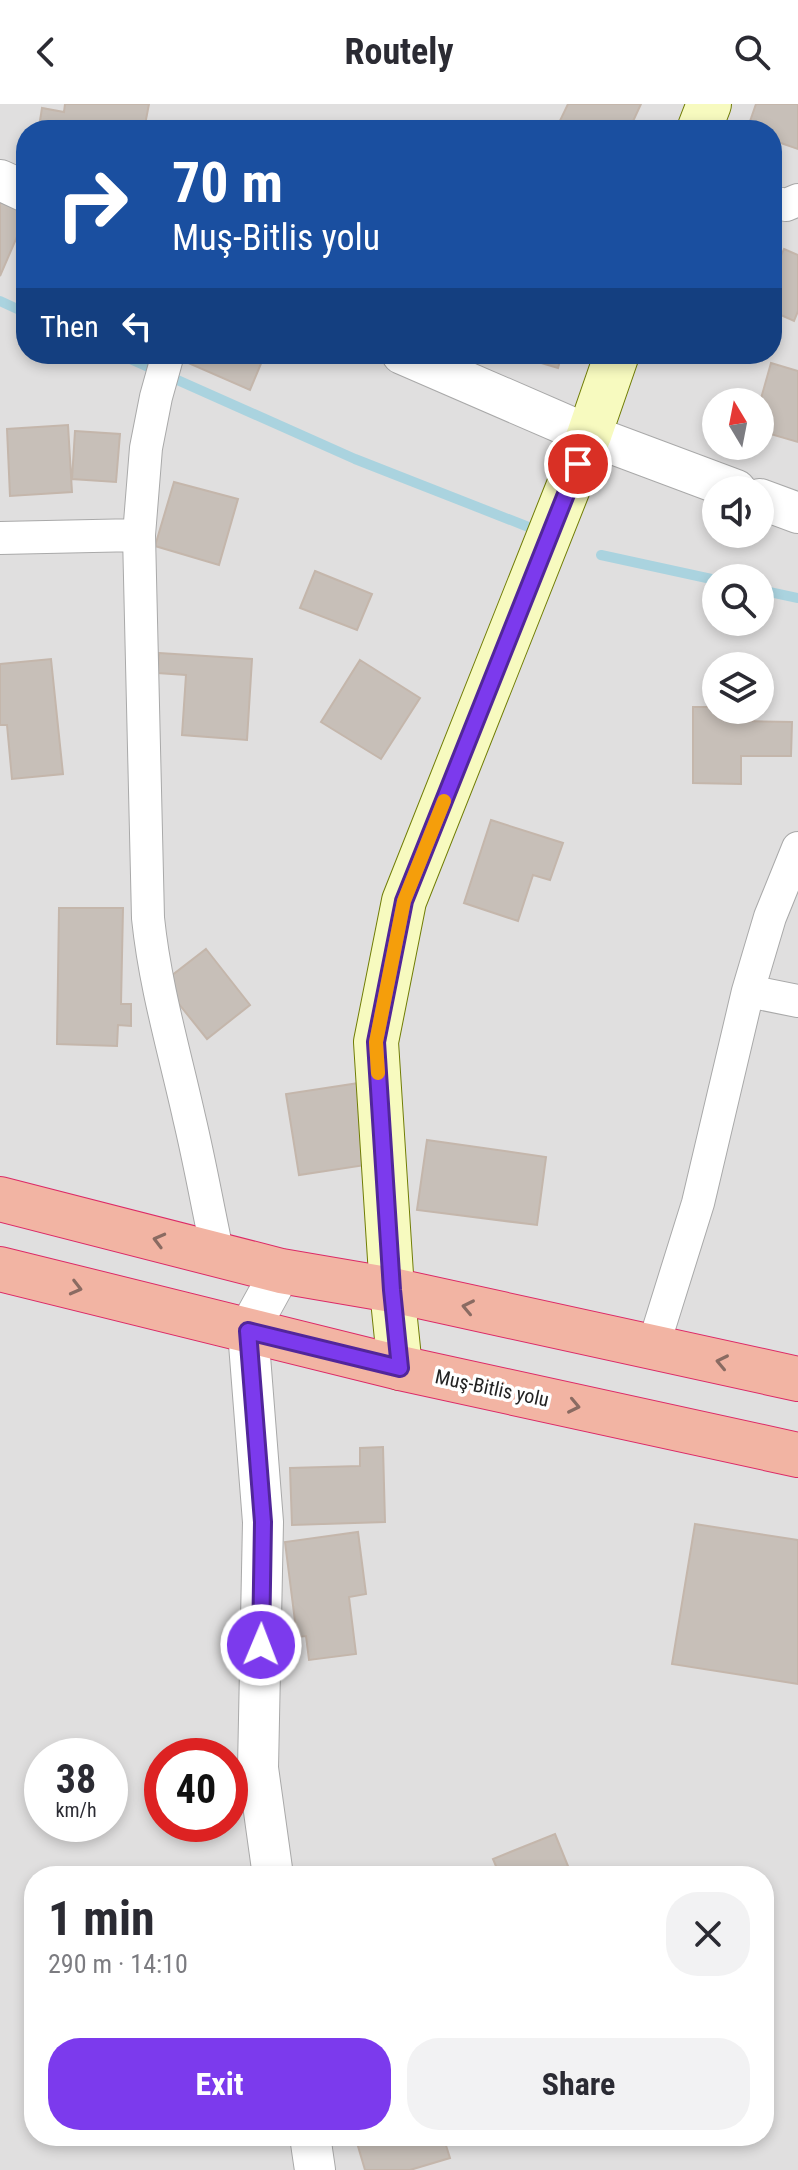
<!DOCTYPE html>
<html lang="en">
<head>
<meta charset="utf-8">
<style>
  :root { --surface:#fff; --page:#f2f2f3; --text:#2b2b33; --muted:#7c7c81; --accent:#7c3aed }
  body { margin:0; font-family:"Roboto Condensed",sans-serif; background:var(--page); color:var(--text); height:100vh; display:flex; flex-direction:column; font-size:30px; white-space:nowrap }
  * { box-sizing:border-box; margin:0 }
  p { font-size:26px; color:var(--muted) }
  .icon { flex:none; width:44px; height:44px; fill:none; stroke:currentColor; stroke-width:2; stroke-linecap:round; stroke-linejoin:round }
  .map { position:relative; flex:1; overflow:hidden }
  .details { position:absolute; left:24px; top:1762px; width:750px; height:280px; display:flex; flex-direction:column; background:var(--surface); border-radius:32px; box-shadow:0 4px 12px #0003 }
  .details>* { flex:none }
  .banner { position:absolute; left:16px; top:16px; width:766px; height:244px; border-radius:32px; box-shadow:0 4px 12px #0003; background:#1a4fa0; color:#fff; overflow:hidden }
  .needle { width:52px; rotate:350deg }
  .fabs { position:absolute; left:702px; top:284px; display:grid; gap:16px }
  .fabs a { display:grid; place-items:center; width:72px; height:72px; border-radius:50%; background:var(--surface); box-shadow:0 4px 12px #0003; font-size:40px }
  .speed { position:absolute; left:24px; top:1634px; display:flex; gap:16px; font-size:40px; font-weight:700; text-align:center }
  .speed>* { display:grid; place-content:center; width:104px; height:104px; border-radius:50%; background:var(--surface); box-shadow:0 4px 12px #0003; line-height:1 }
  .speed small { font-size:20px; font-weight:400 }
  .speed .limit { border:12px solid #d22; background:#fff; color:#111 }
  .pin { position:absolute; display:grid; place-items:center; width:68px; height:68px; color:#fff; margin:-34px; border:4px solid #fff; border-radius:50%; box-shadow:0 2px 8px #0007 }
  .me { position:absolute; width:88px; margin:-44px; rotate:1deg; stroke-linejoin:round; filter:drop-shadow(0 0 6px #0008) }
  .turn { display:flex; align-items:center; gap:28px; height:168px; padding:0 24px; font-size:36px }
  .turn .icon { width:104px; height:104px; stroke-width:2.5 }
  .turn b { display:block; font-size:56px; line-height:68px }
  .then { display:flex; align-items:center; height:76px; padding:0 24px; background:#0003; gap:16px; font-size:30px }
  .round { display:grid; place-items:center; flex:none; width:84px; height:84px; border-radius:32px; background:var(--page) }
  .head { display:flex; align-items:center; justify-content:space-between; height:136px; padding:0 24px }
  h1 { font-size:48px; font-weight:700; line-height:60px }
  .cta { display:flex; gap:16px; margin-top:auto; padding:16px 24px }
  .cta a { flex:1; height:92px; border-radius:32px; background:var(--accent); color:#fff; font-size:32px; font-weight:700; line-height:92px; text-align:center }
  .cta a+a { background:var(--page); color:var(--text) }
  header { display:flex; justify-content:space-between; align-items:center; height:104px; padding:0 24px; background:var(--surface); font-size:36px; font-weight:700 }
  .map>svg:first-child { display:block }
  .residential { fill:#e0dfdf; fill-rule:evenodd }
  .lines { fill:none; stroke-linecap:round; stroke-linejoin:round }
  .stream { stroke:#aad3df; stroke-width:10 }
  .building { fill:#c7bfb8; stroke:#c4b6ab; stroke-width:2 }
  .minor-casing { stroke:#a9a9a9; stroke-width:34 }
  .tertiary-casing { stroke:#a9a9a9; stroke-width:42 }
  .secondary-casing { stroke:#707d05; stroke-width:46 }
  .trunk-casing { stroke:#dc2a67; stroke-width:46 }
  .minor { stroke:#fff; stroke-width:32 }
  .tertiary { stroke:#fff; stroke-width:40 }
  .secondary { stroke:#f7fabf; stroke-width:44 }
  .trunk { stroke:#f2b4a3; stroke-width:44 }
  .oneway { stroke:#8a6b62 }
  .route-casing { stroke:#51269a; stroke-width:20 }
  .route { stroke:#7c3aed; stroke-width:14 }
  .slow { stroke:#f59e0b; stroke-width:14 }
  .labels { text-anchor:middle; stroke-width:7; stroke-linejoin:round; paint-order:stroke }
  .street-label { font-size:20px; fill:#222; stroke:#fff }
</style>
</head>
<body>
<header><svg class="icon" aria-label="back" viewBox="0 0 24 24"><path d="M15 5l-7 7 7 7"/></svg>Routely<svg class="icon" aria-label="search" viewBox="0 0 24 24"><circle cx="10" cy="10" r="6"/><path d="M15 15l6 6"/></svg></header>
<div class="map">
<svg width="798" height="2066" viewBox="0 0 798 2066">
  <rect width="100%" height="100%" fill="#f2efe9"/>
  <!-- residential -->
  <path class="residential" d="M0 0H798V2066H0ZM26 26H772V250H26ZM716 298H760V342H716ZM716 386H760V430H716ZM716 474H760V518H716ZM716 562H760V606H716ZM42 1652H110V1720H42ZM162 1652H230V1720H162ZM34 1772H764V2032H34Z"/>
  <g class="lines">
    <!-- stream -->
    <path class="stream" d="M0 197 26 209
      M119 250 355 355 531 424
      M601 451 716 476
      M760 486 798 494"/>
  </g>
  <!-- building -->
  <path class="building" d="M65 0H149L144 26H56L39 23 42 4 64 8Z
    M568 0H641L629 26H558L556 25Z
    M756 0H798V45L772 36V26H747Z
    M0 87 26 98V112L0 172Z
    M784 145 798 151V207L794 217 772 207V166L774 167Z
    M189 250H265L250 286 186 258Z
    M511 250H562L558 264Z
    M771 259 798 267V338L760 327V298Z
    M68 321 72 388 10 392 7 325Z
    M75 327 120 330 116 378 72 375Z
    M174 378 238 395 219 461 155 442Z
    M315 467 372 490 357 526 300 504Z
    M159 549 252 555 247 636 182 631 186 571 158 569Z
    M51 555 63 670 12 675 7 621H0V560Z
    M360 556 420 594 381 655 321 618Z
    M693 603H716V606H742V617L792 618 791 652H741V680L693 679Z
    M491 716 563 739 550 776 533 771 518 817 464 799Z
    M59 804H123L121 900H131V922L118 921 117 942 57 940Z
    M206 845 250 901 207 935 162 879Z
    M359 979 372 1060 299 1071 286 990Z
    M427 1036 546 1053 537 1121 417 1106Z
    M383 1343 385 1418 292 1421 290 1364 360 1362V1344Z
    M695 1420 798 1436V1580L672 1560Z
    M358 1428 366 1490 349 1493 356 1550 309 1556 306 1532 297 1533 285 1438Z
    M555 1730 572 1772H500L493 1755Z
    M355 2032H443L450 2054 410 2066H365Z"/>
  <g class="lines">
    <defs>
      <path id="minor" d="M772 98 786 101 798 96
        M168 250 156 293 146 344 139 431 148 814C155 882 174 946 189 1013 200 1059 208 1105 218 1151
        M0 434 139 431
        M748 887 798 897
        M653 1243 698 1099 748 887 770 813 798 744"/>
      <path id="tertiary" d="M0 76 26 88
        M402 250 589 331 736 386
        M760 395 798 409
        M273 1772 258 1664 263 1418 248 1227 281 1167
        M310 2032 315 2066"/>
      <path id="secondary" d="M699 26 709 0
        M400 1264 392 1186 376 938 404 797 589 331 617 250"/>
      <path id="trunk" d="M0 1095 281 1167 392 1186 798 1275
        M0 1165 400 1264 798 1351"/>
    </defs>
    <!-- minor casing -->
    <use href="#minor" class="minor-casing"/>
    <!-- tertiary casing -->
    <use href="#tertiary" class="tertiary-casing"/>
    <!-- secondary casing -->
    <use href="#secondary" class="secondary-casing"/>
    <!-- trunk casing -->
    <use href="#trunk" class="trunk-casing"/>
    <!-- minor -->
    <use href="#minor" class="minor"/>
    <!-- tertiary -->
    <use href="#tertiary" class="tertiary"/>
    <!-- secondary -->
    <use href="#secondary" class="secondary"/>
    <!-- trunk -->
    <use href="#trunk" class="trunk"/>
  </g>
  <!-- one-way arrows -->
  <defs><path id="oneway-chevron" d="M-2-3.5L2.5 0L-2 3.5" fill="none" stroke-width="1.6" stroke-linecap="round" stroke-linejoin="round" transform="scale(2)"/></defs>
  <g class="oneway">
    <use href="#oneway-chevron" transform="translate(159 1136) rotate(-165)"/>
    <use href="#oneway-chevron" transform="translate(76 1184) rotate(14)"/>
    <use href="#oneway-chevron" transform="translate(468 1203) rotate(-168)"/>
    <use href="#oneway-chevron" transform="translate(722 1258) rotate(-168)"/>
    <use href="#oneway-chevron" transform="translate(574 1302) rotate(12)"/>
  </g>
  <g class="lines">
    <defs>
      <path id="route" d="M261 1541 263 1418 248 1227 400 1264 392 1186 376 938 404 797 578 360"/>
    </defs>
    <!-- route casing -->
    <use href="#route" class="route-casing"/>
    <!-- route -->
    <use href="#route" class="route"/>
    <!-- slow -->
    <path class="slow" d="M378 969 376 938 404 797 444 697"/>
  </g>
  <g class="labels">
    <!-- street labels -->
    <g class="street-label">
      <text transform="translate(492 1284) rotate(12)" y="7">Muş-Bitlis yolu</text>
    </g>
  </g>
</svg>
<div class="fabs">
<a><svg class="needle" viewBox="-14 -14 28 28"><path d="M0-13l5 13h-10z" fill="#e53935"/><path d="M0 13l5-13h-10z" fill="#7c7c81"/></svg></a>
<a><svg class="icon" aria-label="sound" viewBox="0 0 24 24"><path d="M4 9h4l5-4v14l-5-4H4zM17 9q2 3 0 6"/></svg></a>
<a><svg class="icon" aria-label="search" viewBox="0 0 24 24"><circle cx="10" cy="10" r="6"/><path d="M15 15l6 6"/></svg></a>
<a><svg class="icon" aria-label="layers" viewBox="0 0 24 24"><path d="M12 4l9 5-9 5-9-5zM3 14l9 5 9-5"/></svg></a>
</div>
<div class="speed"><div>38<small>km/h</small></div><div class="limit">40</div></div>
<div class="pin" style="left:578px;top:360px;background:#d93025"><svg class="icon" aria-label="arrive" viewBox="0 0 24 24"><path d="M6 21V4h12l-3 4 3 4H6"/></svg></div>
<svg class="me" style="left:261px;top:1541px" viewBox="-20 -20 40 40"><circle r="17" fill="#7c3aed" stroke="#fff" stroke-width="3"/><path d="M0-11L8 9 0 5-8 9z" fill="#fff"/></svg>
<div class="banner">
<div class="turn"><svg class="icon" aria-label="right" viewBox="0 0 24 24"><path d="M7 20v-9h11M14 6l5 5-5 5"/></svg><div><b>70 m</b>Muş-Bitlis yolu</div></div>
<div class="then">Then<svg class="icon" aria-label="left" viewBox="0 0 24 24"><path d="M17 20v-9H6M10 6l-5 5 5 5"/></svg></div>
</div>
<section class="details">
<div class="head"><div><h1>1 min</h1><p>290 m · 14:10</p></div><a class="round"><svg class="icon" aria-label="close" viewBox="0 0 24 24"><path d="M6 6l12 12M18 6L6 18"/></svg></a></div>
<div class="cta"><a>Exit</a><a>Share</a></div>
</section>
</div>
</body>
</html>
